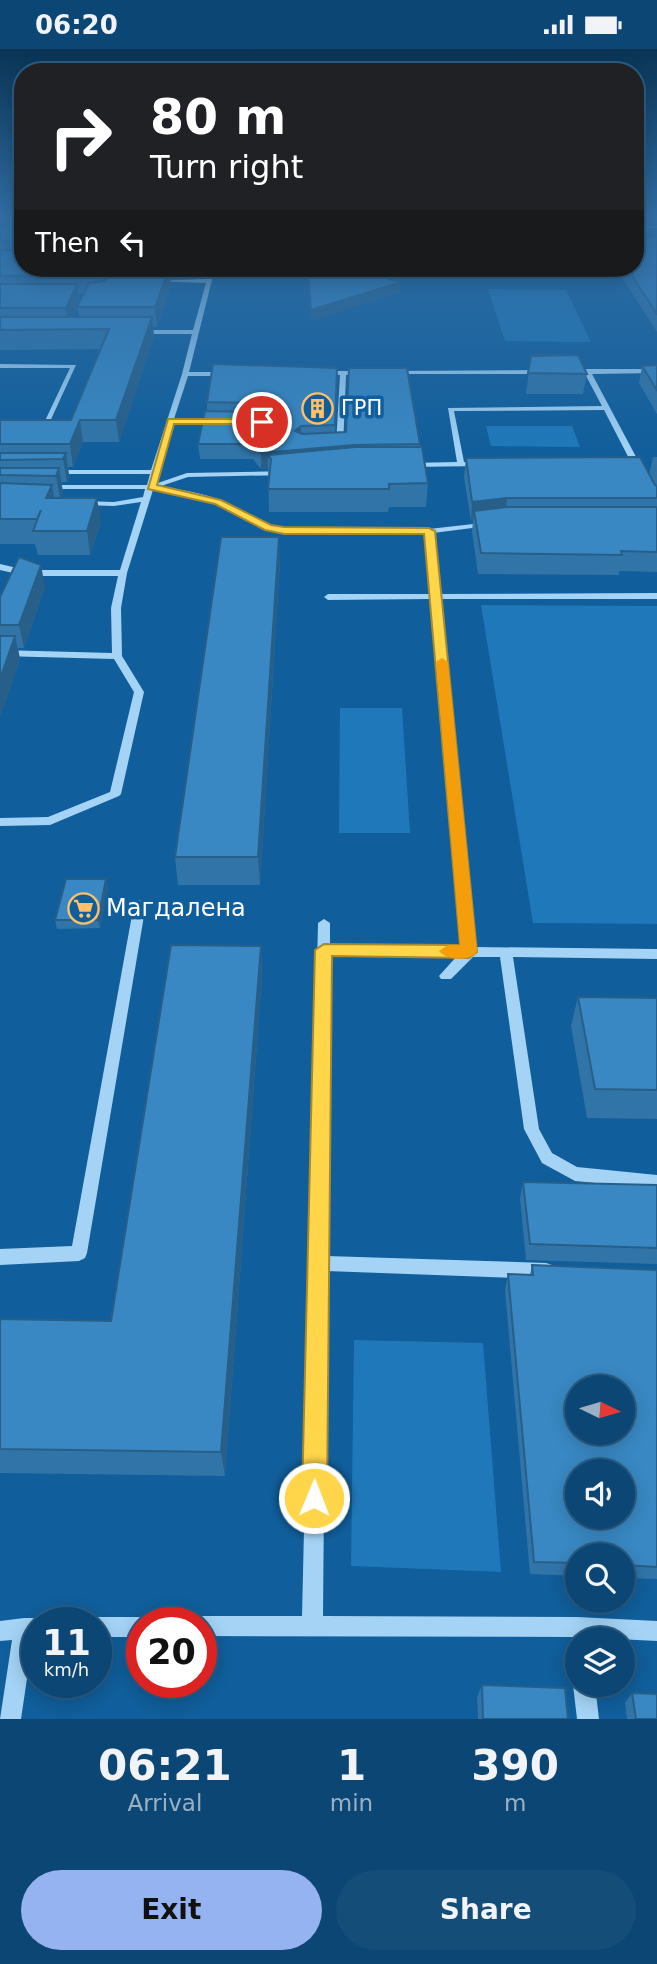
<!DOCTYPE html>
<html lang="en">
<head>
<meta charset="utf-8">
<style>
  :root { --surface:#0c4674; --page:#154d79; --text:#f1f3f6; --muted:#9ab1c5; --line:#2c5e86; --accent:#95b2f1 }
  body { margin:0; font-family:"DejaVu Sans",sans-serif; background:var(--page); color:var(--text); height:100vh; display:flex; flex-direction:column; font-size:26px; white-space:nowrap }
  * { box-sizing:border-box; margin:0 }
  p { font-size:23px; color:var(--muted) }
  .icon { flex:none; width:38px; height:38px; fill:none; stroke:currentColor; stroke-width:2; stroke-linecap:round; stroke-linejoin:round }
  .map { position:relative; height:1670px; overflow:hidden }
  .side { display:flex; flex-direction:column; background:var(--surface); flex:1 }
  .side>* { flex:none }
  .hud { position:absolute; left:14px; top:14px; width:630px; height:214px; border-radius:28px; box-shadow:0 4px 18px #0003,0 0 0 2px var(--line); background:#202124; color:#fff; overflow:hidden }
  .needle { width:46px; rotate:95deg }
  .buttons { position:absolute; left:565px; top:1326px; display:grid; gap:14px }
  .buttons a { display:grid; place-items:center; width:70px; height:70px; border-radius:50%; background:var(--surface); box-shadow:0 4px 18px #0003,0 0 0 2px var(--line); font-size:35px }
  .speed { position:absolute; left:21px; top:1558px; display:flex; gap:14px; font-size:35px; font-weight:700; text-align:center }
  .speed>* { display:grid; place-content:center; width:91px; height:91px; border-radius:50%; background:var(--surface); box-shadow:0 4px 18px #0003,0 0 0 2px var(--line); line-height:1 }
  .speed small { font-size:18px; font-weight:400 }
  .speed .limit { border:10px solid #d22; background:#fff; color:#111 }
  .pin { position:absolute; display:grid; place-items:center; width:60px; height:60px; color:#fff; margin:-30px; border:4px solid #fff; border-radius:50%; box-shadow:0 2px 7px #0007 }
  .me { position:absolute; width:77px; margin:-38px; rotate:1deg; stroke-linejoin:round; filter:drop-shadow(0 0 5px #0008) }
  .turn { display:flex; align-items:center; gap:24px; height:147px; padding:0 21px; font-size:32px }
  .turn .icon { width:91px; height:91px; stroke-width:2.5 }
  .turn b { display:block; font-size:49px; line-height:60px }
  .then { display:flex; align-items:center; height:66px; padding:0 21px; background:#0003; gap:14px; font-size:26px }
  .eta { display:flex; justify-content:space-evenly; align-items:center; height:119px; text-align:center }
  .eta b { font-size:42px; font-weight:600; line-height:49px }
  .action { display:flex; gap:14px; margin-top:auto; padding:14px 21px }
  .action a { flex:1; height:80px; border-radius:42px; background:var(--accent); color:#111; font-size:28px; font-weight:600; line-height:80px; text-align:center }
  .action a+a { background:var(--page); color:var(--text) }
  .status { display:flex; justify-content:space-between; align-items:center; height:49px; padding:0 35px; background:var(--surface); direction:ltr }
  .status svg { height:19px; fill:currentColor }
  .map>svg:first-child { display:block }
  .green { fill:#1f78b9 }
  .lines { fill:none; stroke-linecap:round; stroke-linejoin:round }
  .minor { fill:#a4d3f5; fill-rule:evenodd }
  .wall { fill:#3175a8; fill-rule:evenodd }
  .shaded-wall { fill:#285f88 }
  .building { fill:#3988c3; stroke:#285f88; stroke-width:2; fill-rule:evenodd }
  .route { fill:#ffd54a; stroke:#a68a30; stroke-width:2 }
  .slow { fill:#f59e0b }
  .labels { text-anchor:middle; stroke-width:7; stroke-linejoin:round; paint-order:stroke }
  .far-poi-label { font-size:21px; fill:#fff; stroke:#105e9b; text-anchor:start }
  .poi-label { font-size:24px; fill:#fff; stroke:#105e9b; text-anchor:start }
</style>
</head>
<body>
<div class="status"><b>06:20</b><svg viewBox="0 0 49 12"><path d="M0 12V9h3v3zM5 12V6h3v6zM10 12V3h3v9zM15 12V0h3v12zM26 1h20v11H26zM47 4h2v5h-2z"/></svg></div>
<div class="map">
<svg width="657" height="1670" viewBox="0 0 657 1670">
  <rect width="100%" height="100%" fill="#105e9b"/>
  <!-- green -->
  <path class="green" d="M488 240 566 241 591 293 505 292Z
    M486 377H572L580 398 491 397Z
    M481 556 657 557V875L533 874Z
    M340 659H402L410 784H339Z
    M354 1291 483 1294 501 1523 351 1517Z"/>
  <g class="lines">
    <!-- minor -->
    <path class="minor" d="M0 171H23V173H0Z
      M635 177H657V179H635Z
      M209 219H215L189 323H226L229 325 226 327H188L174 370H220L223 372 220 374H173L155 435 187 424 289 422 290 424 286 426 188 428 161 437C182 441 203 444 222 452 243 461 261 475 284 480H429L491 473 492 475 488 477 433 484 439 545 657 544V550H440L475 898 657 900V910L513 908 539 1080 552 1104 577 1118 657 1126V1140L575 1132 542 1114 524 1080 500 908H473L451 930H441L439 927 457 907 330 906 327 1207 546 1214 552 1216 554 1222 552 1228 546 1230 326 1222 323 1567 577 1568 657 1572V1592L577 1588 201 1587V1573H192L194 1570 201 1567H302L318 874 324 870 330 874V896L462 898 431 550 328 551 324 548 328 545H431L425 484H284C259 480 240 467 218 456 198 447 175 444 153 441L127 524 121 559 122 607 144 643 121 745 119 747 50 776 0 777V769L48 768 110 743 134 643 114 610 0 607V601L112 604 111 559 118 527H26L0 521V515L26 521H120L141 453 114 457 81 456 77 454 81 452 114 453 143 448 145 440H46L42 438 46 436H147L150 425H55L51 423 55 421H151L182 325 192 285H136L133 283 136 281H193L206 234 151 232 206 230Z
      M0 315 76 316 47 379 39 380 36 378 43 376 70 319H0Z
      M587 320H657V324L592 325 643 421 642 423 635 421 604 361 454 362 464 413H481L485 415 484 417 408 418 404 416 408 414 457 413 448 359 602 357 585 325H570L567 323Z
      M321 322H363L366 324 363 326H346L343 398 336 396 340 326 319 325Z
      M391 322 545 321 548 323 545 325H389Z
      M140 851 146 855 87 1204 85 1209 79 1212 0 1216V1200L72 1197 134 855Z
      M96 1568H142L149 1571 150 1573H142V1588H96V1573H88L89 1571Z
      M24 1569H37L45 1573H37V1589H33L21 1670H0L12 1591 0 1592V1572Z
      M576 1628 578 1636H595L599 1670H577L573 1636Z"/>
  </g>
  <!-- wall -->
  <path class="wall" d="M0 176H23V219H177L174 227H170L171 237 157 278H153L154 288 119 393H83L73 418H68L69 427 67 433H61L63 443 60 449 101 473 90 506H38L35 495H0V371H71L101 300 0 301ZM84 244 80 253 79 245ZM77 259 79 268H73Z
    M657 188V283L616 219H635Z
    M531 307 587 325 583 345H526Z
    M657 316V365L639 334 642 317Z
    M337 333 335 384 420 395 428 434 426 458H389L388 463H269L268 419 261 420 253 410H200L198 395 207 362V353Z
    M653 408H657V523L619 522V526L478 525 472 482 473 472H471L464 428 466 409 649 426Z
    M280 512 260 836H178L175 808Z
    M45 538 24 599H18L20 610 0 668V548Z
    M106 830 108 839 100 879 57 880 55 871Z
    M261 897 262 927 225 1427 0 1424V1270L111 1272Z
    M578 948 657 949V1070L587 1069 571 977Z
    M523 1133 657 1136V1215L526 1211 520 1149Z
    M532 1216 657 1221V1530L623 1529V1507H578V1527L530 1525 505 1241 508 1225 530 1226Z
    M482 1636 568 1670H478L477 1648Z
    M632 1644 657 1670H627L625 1654Z"/>
  <!-- shaded-wall -->
  <path class="shaded-wall" d="M102 219H115L99 244 97 226Z
    M169 219 171 237 157 278 155 258Z
    M173 219H177L174 227Z
    M401 233 400 243 311 272V261Z
    M77 235 80 254 68 278 66 259Z
    M152 268 154 288 119 393 116 371Z
    M80 371 83 393 73 418 70 395Z
    M301 377V392L295 382Z
    M354 396V411L271 410 268 406V419L261 420V404Z
    M66 404 69 427 67 433 63 410Z
    M59 419 63 443 60 450 56 427Z
    M52 436 56 459 46 449Z
    M97 449 101 473 90 506 87 482Z
    M507 449 505 468 474 462 473 472H471L472 453Z
    M279 488 280 512 260 836 258 808Z
    M41 516 45 538 24 599 19 576Z
    M15 587 20 610 0 668V630Z
    M106 830 108 839 100 879 98 871Z
    M261 897 262 927 225 1427 221 1403Z"/>
  <!-- building -->
  <path class="building" d="M0 176H23V219H102L97 226 0 227V201H20L22 193 0 192Z
    M635 188H657V265L627 219H635Z
    M112 219H169L155 258H77L89 234 105 232Z
    M308 219H348L401 233 311 261Z
    M0 235H77L66 259H0Z
    M0 268H152L116 371H80L70 395H0V371H71L109 280 0 281Z
    M531 306H570L531 307Z
    M578 306 587 325 528 324 531 307Z
    M213 315 337 319 335 376 301 377 295 382 302 385 346 383 349 319H407L420 395 354 396 261 404 253 395H198L205 362 261 363 267 359 261 354 207 353Z
    M657 316V341L642 317Z
    M355 398H422L428 434 389 435V440H268L271 410 268 406Z
    M0 404H66L63 410 0 411Z
    M640 408 655 436 657 437V449H507L472 453 466 409Z
    M0 419H59L56 427 0 426Z
    M0 434 52 436 46 449H97L87 482H33L41 461 37 470H0Z
    M507 458H657V503L621 502 622 506 481 504 474 462Z
    M221 488H279L258 808H175Z
    M19 508 41 516 19 576H0V548Z
    M0 587H15L0 630Z
    M66 830H106L98 871H55Z
    M171 896 261 897 221 1403 0 1400V1270L111 1272Z
    M578 948 657 949V1041L595 1040Z
    M523 1133 657 1136V1199L530 1195Z
    M532 1216 657 1221V1518L623 1516V1507H578V1514L534 1513 508 1225 533 1226ZM578 1339H623V1384H578ZM578 1423H623V1468H578Z
    M482 1636 565 1639 568 1670H483Z
    M632 1644 657 1645V1670H636Z"/>
  <!-- sky -->
  <linearGradient id="sky" x2="0" y2="1"><stop stop-color="#093455"/><stop offset="0.42" stop-color="#316ea4"/><stop offset="1" stop-color="#316ea4" stop-opacity="0"/></linearGradient>
  <rect width="657" height="404" fill="url(#sky)"/>
  <!-- route -->
  <path class="route" d="M168 370H262L266 373 262 375H174L157 436 221 451 271 476 284 478 429 479 435 482 477 903 469 909 332 907 327 1449 323 1458 314 1461 305 1458 302 1449 315 901 324 895 460 896 424 485H284L265 481 215 455 148 440Z"/>
  <!-- slow -->
  <path class="slow" d="M442 609 448 613 477 903C470 912 447 912 439 902L448 896H460L436 613Z"/>
  <!-- icons -->
  <defs>
    <symbol id="building-ring" viewBox="-11 -11 22 22"><circle r="9.5" fill="#105e9b" stroke="#ffc068" stroke-width="1.5"/><path d="M-4-6H4V6H1V3H-1V6H-4ZM-2.5-4.3h1.7v1.8h-1.7ZM.8-4.3h1.7v1.8H.8ZM-2.5-1h1.7V.8h-1.7ZM.8-1h1.7V.8H.8Z" fill="#ffc068"/></symbol>
    <symbol id="supermarket-ring" viewBox="-11 -11 22 22"><circle r="9.5" fill="#105e9b" stroke="#ffc068" stroke-width="1.5"/><path d="M-6-5.5h2.5l.6 2H6L4.5 2H-2.5L-4.4-4H-6ZM-1.5 3.2a1.3 1.3 0 1 0 .1 0ZM3 3.2a1.3 1.3 0 1 0 .1 0Z" fill="#ffc068"/></symbol>
  </defs>
  <g fill-rule="evenodd">
    <use href="#building-ring" x="300" y="342" width="35" height="35"/>
    <use href="#supermarket-ring" x="66" y="842" width="35" height="35"/>
  </g>
  <g class="labels">
    <!-- far-poi labels -->
    <g class="far-poi-label">
      <text x="341" y="366">ГРП</text>
    </g>
    <!-- poi labels -->
    <g class="poi-label">
      <text x="106" y="867">Магдалена</text>
    </g>
  </g>
</svg>
<div class="buttons">
<a><svg class="needle" viewBox="-14 -14 28 28"><path d="M0-13l5 13h-10z" fill="#e53935"/><path d="M0 13l5-13h-10z" fill="#9ab1c5"/></svg></a>
<a><svg class="icon" aria-label="sound" viewBox="0 0 24 24"><path d="M4 9h4l5-4v14l-5-4H4zM17 9q2 3 0 6"/></svg></a>
<a><svg class="icon" aria-label="search" viewBox="0 0 24 24"><circle cx="10" cy="10" r="6"/><path d="M15 15l6 6"/></svg></a>
<a><svg class="icon" aria-label="layers" viewBox="0 0 24 24"><path d="M12 4l9 5-9 5-9-5zM3 14l9 5 9-5"/></svg></a>
</div>
<div class="speed"><div>11<small>km/h</small></div><div class="limit">20</div></div>
<div class="pin" style="left:262px;top:373px;background:#d93025"><svg class="icon" aria-label="arrive" viewBox="0 0 24 24"><path d="M6 21V4h12l-3 4 3 4H6"/></svg></div>
<svg class="me" style="left:314px;top:1449px" viewBox="-20 -20 40 40"><circle r="17" fill="#ffd54a" stroke="#fff" stroke-width="3"/><path d="M0-11L8 9 0 5-8 9z" fill="#fff"/></svg>
<div class="hud">
<div class="turn"><svg class="icon" aria-label="right" viewBox="0 0 24 24"><path d="M7 20v-9h11M14 6l5 5-5 5"/></svg><div><b>80 m</b>Turn right</div></div>
<div class="then">Then<svg class="icon" aria-label="left" viewBox="0 0 24 24"><path d="M17 20v-9H6M10 6l-5 5 5 5"/></svg></div>
</div>
</div>
<section class="side">
<div class="eta">
<div><b>06:21</b><p>Arrival</p></div>
<div><b>1</b><p>min</p></div>
<div><b>390</b><p>m</p></div>
</div>
<div class="action"><a>Exit</a><a>Share</a></div>
</section>
</body>
</html>
